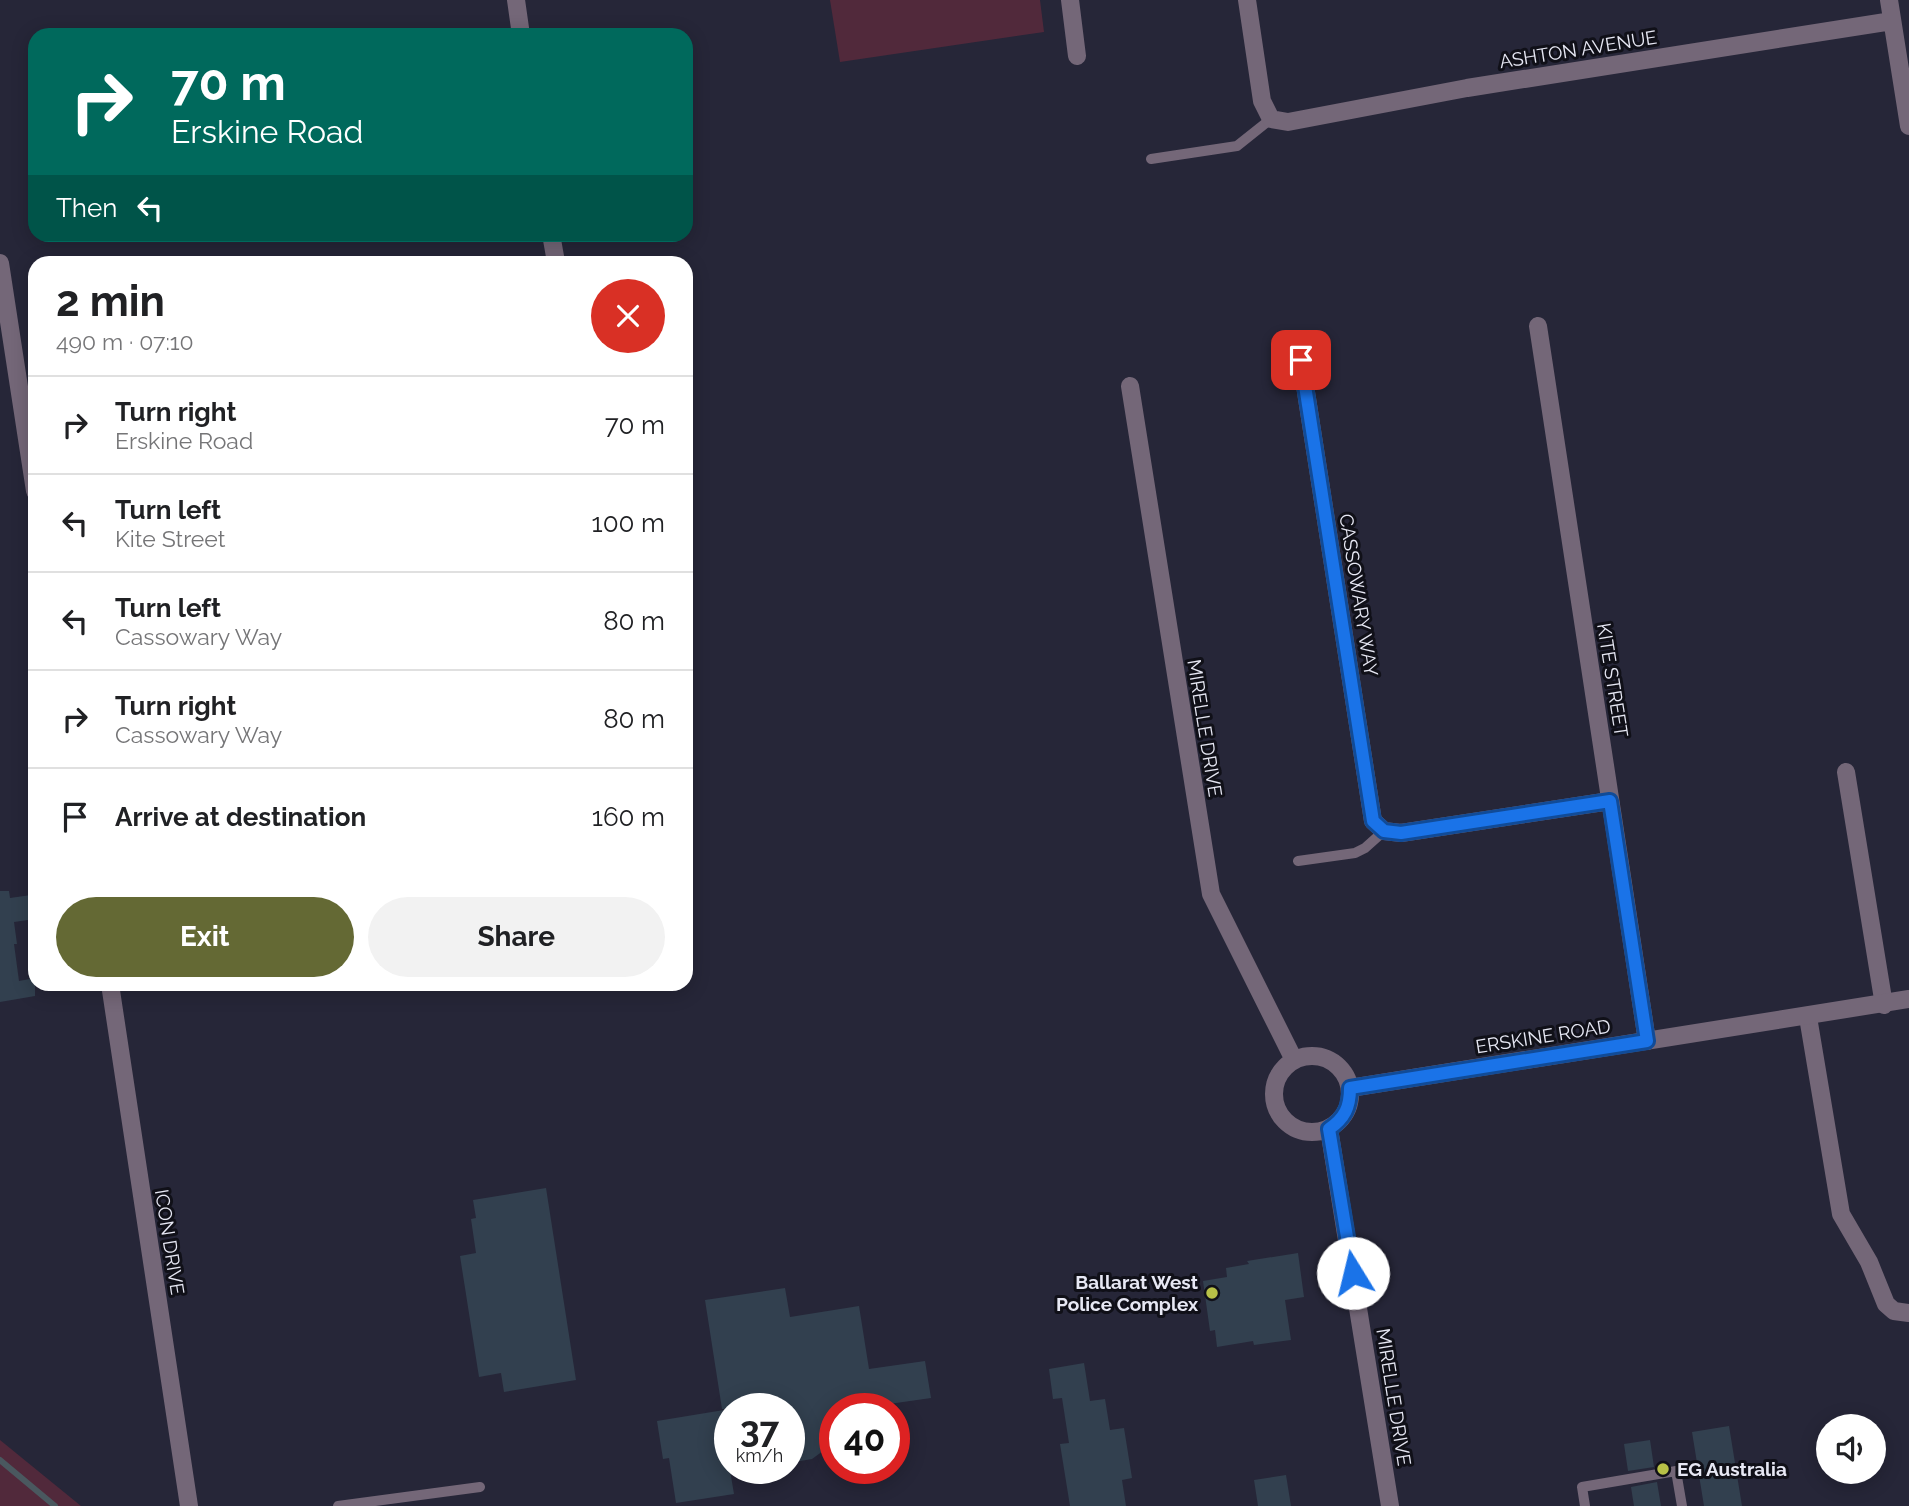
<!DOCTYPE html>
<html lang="en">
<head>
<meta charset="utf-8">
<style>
  :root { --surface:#fff; --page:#f2f2f2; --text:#202124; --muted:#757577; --line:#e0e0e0; --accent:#646934 }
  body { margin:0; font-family:Raleway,sans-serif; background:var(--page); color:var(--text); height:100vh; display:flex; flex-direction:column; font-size:26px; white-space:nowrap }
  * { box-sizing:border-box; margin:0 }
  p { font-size:23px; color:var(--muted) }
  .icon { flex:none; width:38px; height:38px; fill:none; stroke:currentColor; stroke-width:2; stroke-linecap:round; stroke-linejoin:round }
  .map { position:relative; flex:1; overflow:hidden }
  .sheet { position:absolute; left:28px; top:256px; width:665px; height:735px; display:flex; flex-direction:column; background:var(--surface); border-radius:21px; box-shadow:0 4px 18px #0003 }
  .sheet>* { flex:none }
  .hud { position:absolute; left:28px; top:28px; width:665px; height:214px; border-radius:21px; box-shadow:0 4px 18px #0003; background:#00695c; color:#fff; overflow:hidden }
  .controls { position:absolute; left:1816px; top:1414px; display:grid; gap:14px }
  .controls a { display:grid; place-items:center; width:70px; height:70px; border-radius:50%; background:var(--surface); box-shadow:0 4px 18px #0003; font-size:35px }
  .speed { position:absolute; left:714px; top:1393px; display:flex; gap:14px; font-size:35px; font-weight:700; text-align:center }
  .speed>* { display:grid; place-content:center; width:91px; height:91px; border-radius:50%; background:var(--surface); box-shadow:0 4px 18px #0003; line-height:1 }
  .speed small { font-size:18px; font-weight:400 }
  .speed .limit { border:10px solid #d22; background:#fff; color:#111 }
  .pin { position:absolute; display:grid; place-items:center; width:60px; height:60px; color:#fff; margin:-30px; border-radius:14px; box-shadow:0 4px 10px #0006 }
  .me { position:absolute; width:77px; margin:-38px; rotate:351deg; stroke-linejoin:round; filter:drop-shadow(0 0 5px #0008) }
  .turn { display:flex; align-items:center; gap:24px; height:147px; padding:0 28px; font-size:32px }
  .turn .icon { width:91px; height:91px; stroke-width:2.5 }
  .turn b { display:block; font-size:49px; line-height:60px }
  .then { display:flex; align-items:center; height:66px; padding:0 28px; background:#0003; gap:14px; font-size:26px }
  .round { display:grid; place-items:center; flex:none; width:74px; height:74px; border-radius:37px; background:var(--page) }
  .overview { display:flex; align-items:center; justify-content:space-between; height:119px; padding:0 28px }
  h1 { font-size:42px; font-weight:700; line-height:52px }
  .primary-button { display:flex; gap:14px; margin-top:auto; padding:14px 28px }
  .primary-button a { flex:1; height:80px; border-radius:42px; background:var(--accent); color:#fff; font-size:28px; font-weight:700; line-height:80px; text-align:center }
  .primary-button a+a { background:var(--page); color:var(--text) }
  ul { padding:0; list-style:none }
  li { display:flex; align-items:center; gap:21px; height:98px; padding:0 28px; border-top:2px solid var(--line) }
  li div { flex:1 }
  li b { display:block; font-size:26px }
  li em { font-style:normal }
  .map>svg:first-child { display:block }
  .green { fill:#51293b }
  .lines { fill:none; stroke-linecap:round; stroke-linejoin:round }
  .stream { stroke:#4a585f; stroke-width:6 }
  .building { fill:#32404f }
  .service { stroke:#746778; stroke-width:10 }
  .minor { stroke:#746778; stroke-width:18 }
  .tertiary { stroke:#746778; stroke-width:18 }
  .route-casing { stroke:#114b97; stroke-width:18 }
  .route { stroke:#1a73e8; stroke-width:12 }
  .poi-dot { fill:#b8c147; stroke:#101018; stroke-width:2.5 }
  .labels { text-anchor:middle; stroke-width:6; stroke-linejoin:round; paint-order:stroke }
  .street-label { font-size:19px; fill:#e7e8f4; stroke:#101018 }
  .poi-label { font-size:19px; font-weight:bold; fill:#e7e8f4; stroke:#101018; text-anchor:end }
</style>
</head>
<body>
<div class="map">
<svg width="1909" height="1506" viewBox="0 0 1909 1506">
  <rect width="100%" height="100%" fill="#262638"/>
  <!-- green -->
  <path class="green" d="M830 0H1040L1044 32 840 62Z
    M0 1440 81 1506H0Z"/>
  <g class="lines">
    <!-- stream -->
    <path class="stream" d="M0 1460 55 1506"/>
  </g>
  <!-- building -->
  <path class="building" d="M0 891H9L10 898 31 895 35 919 14 922 17 944H14L19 981 35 978V996L0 1002Z
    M546 1188 576 1380 504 1392 501 1373 479 1377 460 1256 476 1253 471 1219 476 1218 473 1200Z
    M1298 1253 1304 1297 1285 1300 1291 1340 1254 1345 1253 1341 1217 1347 1215 1330 1210 1331 1203 1281 1227 1277 1226 1268 1249 1264 1247 1261Z
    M785 1288 790 1317 859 1306 869 1369 925 1361 931 1398 889 1404 890 1409H835V1449L823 1451 812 1459 789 1463V1409H722L705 1300Z
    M1084 1363 1090 1401 1105 1399 1110 1430 1124 1428 1132 1478 1122 1480 1126 1506H1070L1060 1444 1069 1443 1062 1398 1053 1399 1049 1369Z
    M730 1409V1470L734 1494 676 1503 669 1458 663 1459 657 1421Z
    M1729 1426 1742 1506H1704L1692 1432Z
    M1650 1440 1654 1467 1628 1471 1624 1444Z
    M1286 1475 1291 1506H1258L1254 1480Z
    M1657 1482 1661 1506H1634L1631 1487Z"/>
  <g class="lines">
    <!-- service -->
    <path class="service" d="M1151 159 1237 146 1271 119
      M1298 861 1355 853 1365 848 1384 831
      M338 1506 480 1487
      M1585 1506 1582 1487 1676 1471 1682 1506"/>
    <!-- minor -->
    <path class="minor" d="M516 0 521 35
      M1247 0 1262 101 1271 119 1288 122 1467 88 1892 21
      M1889 0 1909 126
      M551 234 556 262
      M0 263 35 491
      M1538 326 1647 1041
      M1301 360 1373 821 1384 831 1401 833 1610 801
      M1846 772 1884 1005
      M110 984 189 1506
      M1808 1017 1841 1214 1869 1262 1886 1304 1894 1311 1909 1313"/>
    <!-- tertiary -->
    <path class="tertiary" d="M1070 0 1077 56
      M1130 386 1211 894 1294 1060
      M1274 1094a38 38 0 1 1 76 0a38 38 0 1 1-76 0Z
      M1350 1088 1909 999
      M1329 1129 1390 1506"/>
  </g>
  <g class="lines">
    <defs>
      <path id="route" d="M1301 360 1373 821 1384 831 1401 833 1610 801 1647 1041 1350 1088C1350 1107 1345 1118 1329 1129L1353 1273"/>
    </defs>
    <!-- route casing -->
    <use href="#route" class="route-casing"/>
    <!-- route -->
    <use href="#route" class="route"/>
  </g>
  <!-- markers -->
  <g class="poi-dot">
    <circle cx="1212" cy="1293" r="7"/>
    <circle cx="1663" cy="1469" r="7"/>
  </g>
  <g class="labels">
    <!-- street labels -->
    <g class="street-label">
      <text transform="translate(1578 49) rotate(-9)" y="7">ASHTON AVENUE</text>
      <text transform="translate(1359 595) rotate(81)" y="7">CASSOWARY WAY</text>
      <text transform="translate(1613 680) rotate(81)" y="7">KITE STREET</text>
      <text transform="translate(1205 728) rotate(81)" y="7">MIRELLE DRIVE</text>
      <text transform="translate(1543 1036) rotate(-9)" y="7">ERSKINE ROAD</text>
      <text transform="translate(170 1242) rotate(81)" y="7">ICON DRIVE</text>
      <text transform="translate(1394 1397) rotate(81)" y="7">MIRELLE DRIVE</text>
    </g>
    <!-- poi labels -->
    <g class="poi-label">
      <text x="1198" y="1289">Ballarat West<tspan x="1198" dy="22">Police Complex</tspan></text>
      <text x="1677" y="1476" text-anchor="start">EG Australia</text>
    </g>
  </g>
</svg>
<div class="controls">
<a><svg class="icon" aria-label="sound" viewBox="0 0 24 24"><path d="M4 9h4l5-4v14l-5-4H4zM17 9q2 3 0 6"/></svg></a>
</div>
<div class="speed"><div>37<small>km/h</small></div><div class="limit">40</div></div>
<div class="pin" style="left:1301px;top:360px;background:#d93025"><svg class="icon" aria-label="arrive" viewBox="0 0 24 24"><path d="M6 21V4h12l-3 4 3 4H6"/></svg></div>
<svg class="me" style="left:1353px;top:1273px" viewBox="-20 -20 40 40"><circle r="19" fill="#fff"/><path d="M0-13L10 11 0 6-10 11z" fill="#1a73e8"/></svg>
<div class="hud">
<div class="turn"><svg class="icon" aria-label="right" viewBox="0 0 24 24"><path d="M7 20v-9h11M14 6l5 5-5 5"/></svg><div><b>70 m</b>Erskine Road</div></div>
<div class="then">Then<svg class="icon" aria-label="left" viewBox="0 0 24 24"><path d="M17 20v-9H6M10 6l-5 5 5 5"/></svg></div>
</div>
<section class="sheet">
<div class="overview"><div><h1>2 min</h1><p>490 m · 07:10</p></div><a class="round" style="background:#d93025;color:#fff"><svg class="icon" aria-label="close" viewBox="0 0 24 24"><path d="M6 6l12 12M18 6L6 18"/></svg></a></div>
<ul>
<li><svg class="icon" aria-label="right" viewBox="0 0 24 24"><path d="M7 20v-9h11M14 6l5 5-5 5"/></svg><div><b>Turn right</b><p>Erskine Road</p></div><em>70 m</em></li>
<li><svg class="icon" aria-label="left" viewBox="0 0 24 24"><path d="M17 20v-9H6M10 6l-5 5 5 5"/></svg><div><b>Turn left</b><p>Kite Street</p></div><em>100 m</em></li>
<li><svg class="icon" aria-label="left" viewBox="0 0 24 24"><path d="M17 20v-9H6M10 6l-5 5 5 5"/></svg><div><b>Turn left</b><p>Cassowary Way</p></div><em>80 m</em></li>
<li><svg class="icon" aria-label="right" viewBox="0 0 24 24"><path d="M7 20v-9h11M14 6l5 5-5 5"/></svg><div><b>Turn right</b><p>Cassowary Way</p></div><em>80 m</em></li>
<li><svg class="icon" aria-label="arrive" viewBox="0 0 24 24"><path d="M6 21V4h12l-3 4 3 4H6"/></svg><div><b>Arrive at destination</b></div><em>160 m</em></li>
</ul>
<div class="primary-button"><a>Exit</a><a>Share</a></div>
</section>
</div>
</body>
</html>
